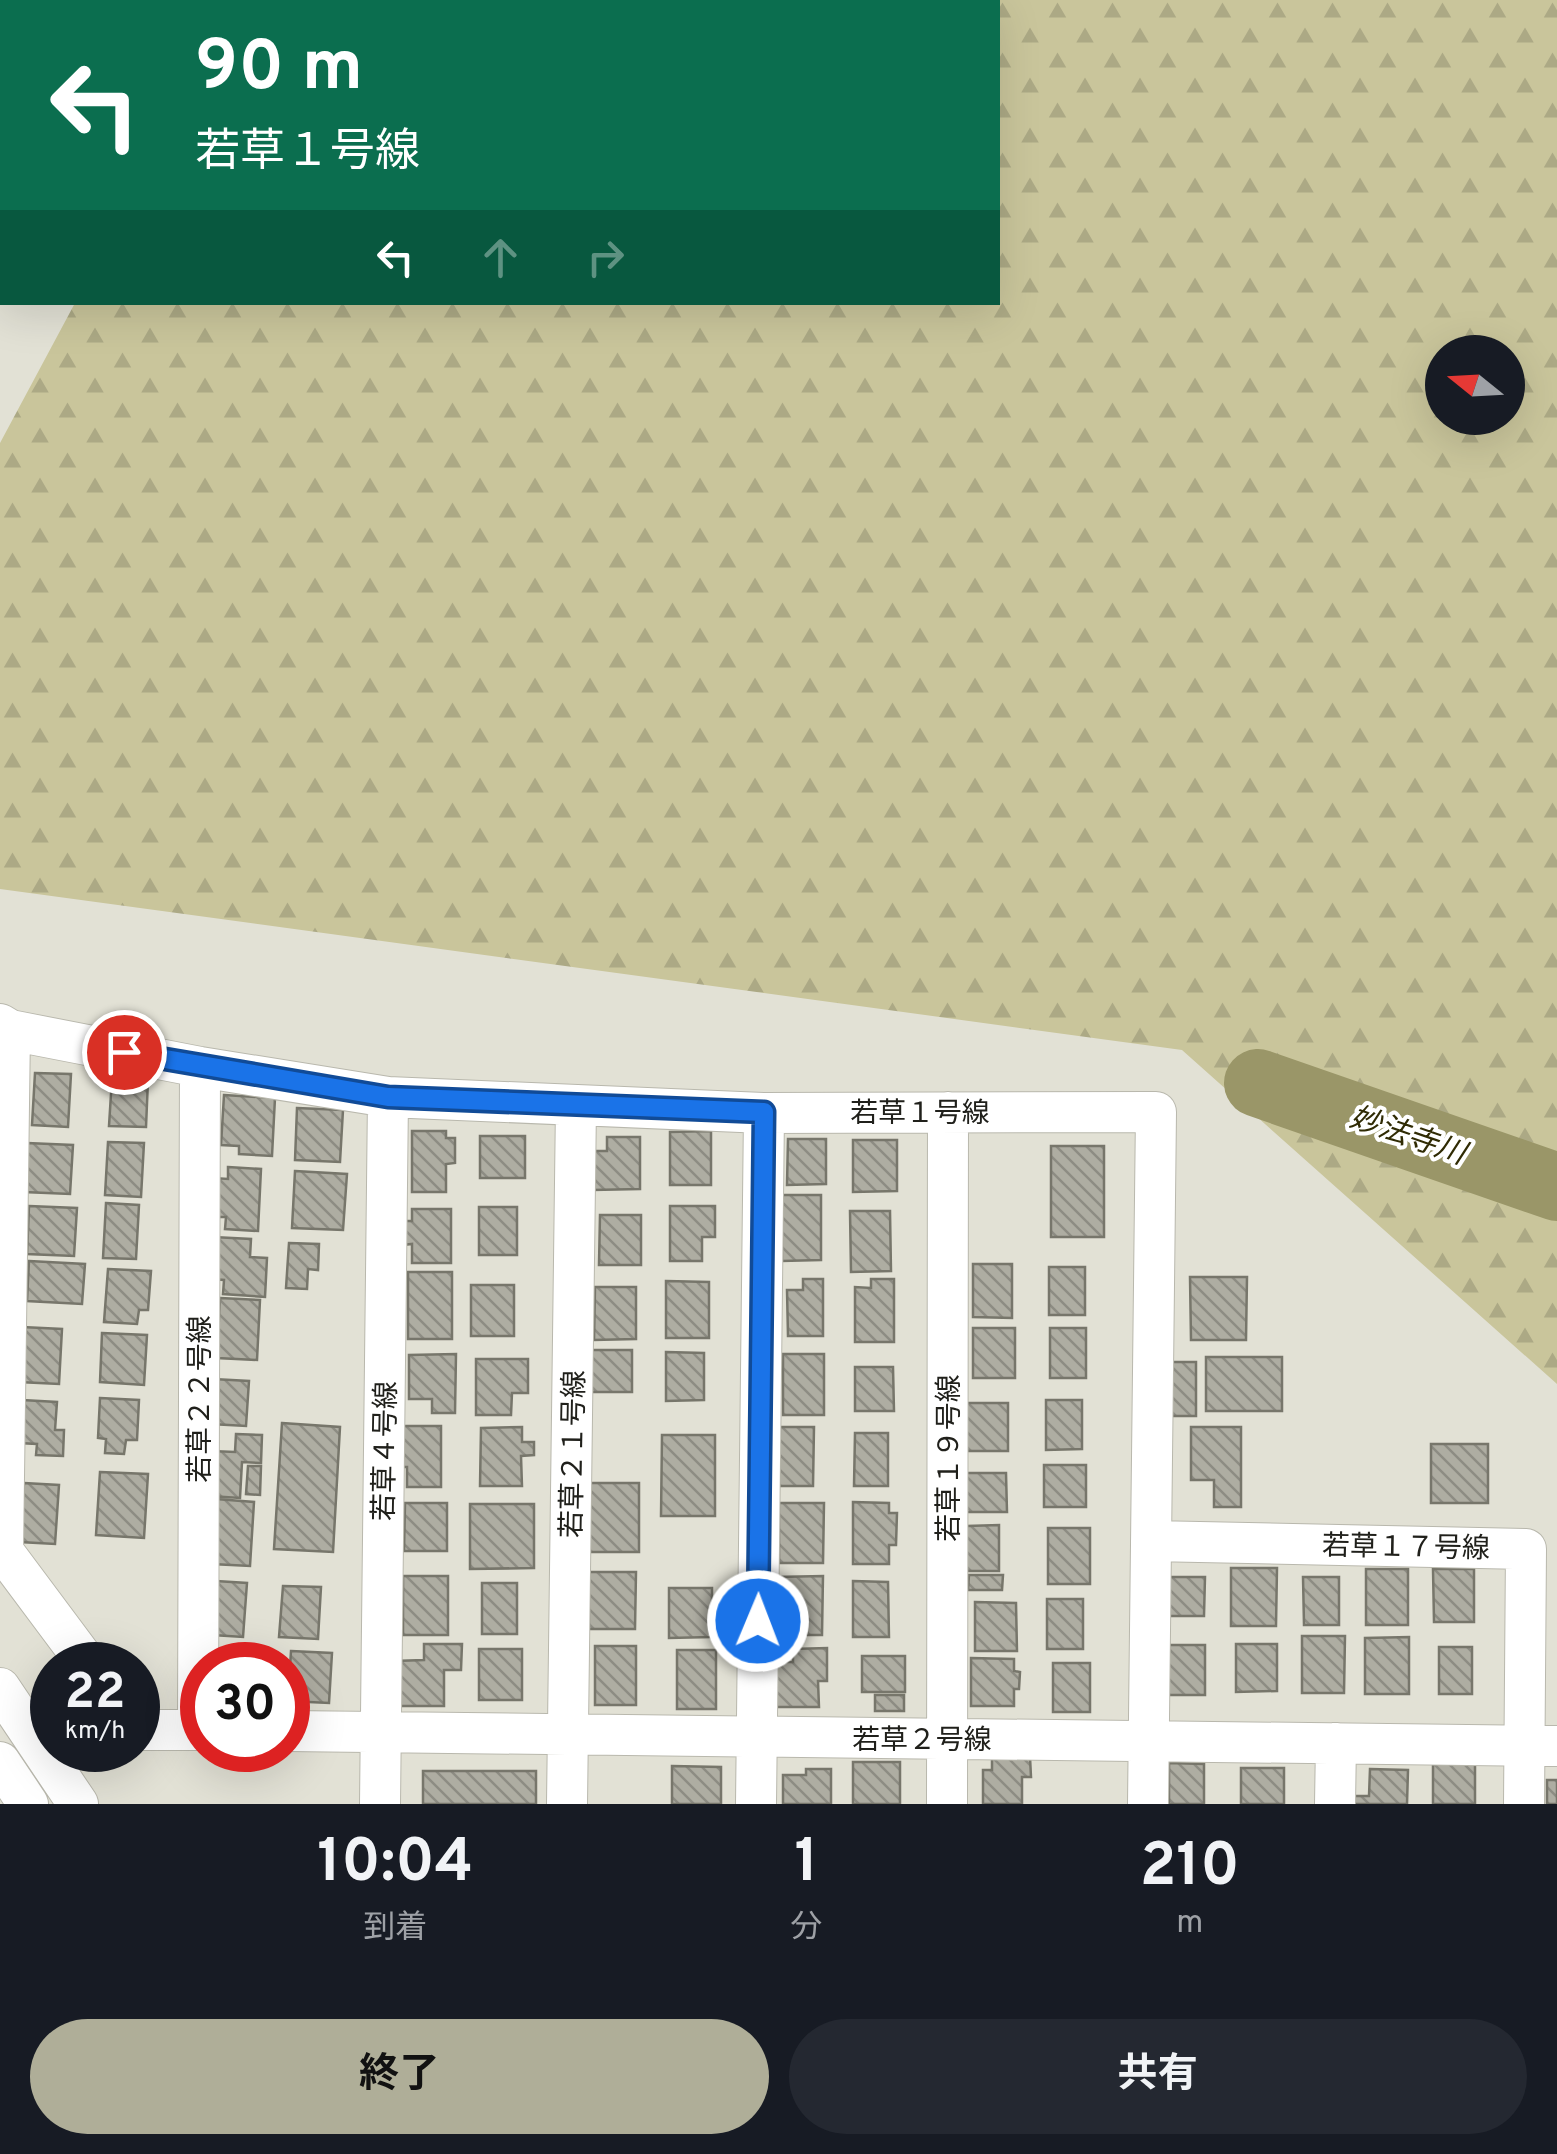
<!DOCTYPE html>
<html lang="ja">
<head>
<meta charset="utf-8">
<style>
  :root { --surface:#171b24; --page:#242831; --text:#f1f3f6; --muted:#9ea1a6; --accent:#afae98 }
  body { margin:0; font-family:Overpass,"Noto Sans JP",sans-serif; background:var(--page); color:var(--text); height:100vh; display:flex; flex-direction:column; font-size:38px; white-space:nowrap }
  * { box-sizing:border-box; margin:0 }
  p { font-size:32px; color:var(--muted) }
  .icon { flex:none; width:55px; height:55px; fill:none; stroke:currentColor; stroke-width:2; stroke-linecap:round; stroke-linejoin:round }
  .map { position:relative; height:1804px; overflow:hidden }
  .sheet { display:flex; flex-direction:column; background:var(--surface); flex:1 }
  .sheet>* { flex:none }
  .guide { position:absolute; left:0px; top:0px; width:1000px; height:305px; box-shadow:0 10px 40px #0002; background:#0b6e4f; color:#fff; overflow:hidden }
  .needle { width:65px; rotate:288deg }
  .fabs { position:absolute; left:1425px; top:335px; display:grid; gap:20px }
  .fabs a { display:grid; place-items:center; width:100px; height:100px; border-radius:50%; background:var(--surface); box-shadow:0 10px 40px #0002; font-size:50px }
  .speed { position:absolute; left:30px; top:1642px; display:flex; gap:20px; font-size:50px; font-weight:700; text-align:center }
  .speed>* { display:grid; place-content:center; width:130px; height:130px; border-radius:50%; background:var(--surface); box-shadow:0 10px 40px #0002; line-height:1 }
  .speed small { font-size:25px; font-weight:400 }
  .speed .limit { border:15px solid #d22; background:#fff; color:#111 }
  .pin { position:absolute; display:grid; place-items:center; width:85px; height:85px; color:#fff; margin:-42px; border:5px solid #fff; border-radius:50%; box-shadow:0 2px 10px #0007 }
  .me { position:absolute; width:110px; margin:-55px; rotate:1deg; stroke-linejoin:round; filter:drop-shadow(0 0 8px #0008) }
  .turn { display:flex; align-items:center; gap:35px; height:210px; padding:0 30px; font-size:45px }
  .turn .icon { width:130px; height:130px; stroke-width:2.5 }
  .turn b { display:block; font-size:70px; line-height:85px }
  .lanes { display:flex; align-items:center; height:95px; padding:0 30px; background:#0003; justify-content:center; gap:50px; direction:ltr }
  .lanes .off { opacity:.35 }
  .eta { display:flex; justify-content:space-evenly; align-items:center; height:170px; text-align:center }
  .eta b { font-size:60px; font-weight:700; line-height:70px }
  .primary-button { display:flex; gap:20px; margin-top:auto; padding:20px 30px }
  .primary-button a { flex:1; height:115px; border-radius:60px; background:var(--accent); color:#111; font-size:40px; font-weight:700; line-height:115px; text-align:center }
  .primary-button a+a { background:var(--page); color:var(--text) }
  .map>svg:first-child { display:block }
  .forest { fill:url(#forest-firs); fill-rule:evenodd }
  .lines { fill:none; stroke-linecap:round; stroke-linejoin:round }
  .river { stroke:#9a9668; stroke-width:68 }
  .building { fill:url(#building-back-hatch); stroke:#77766b; stroke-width:2.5 }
  .minor-casing { stroke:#b9b8ad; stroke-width:42 }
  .minor { stroke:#fff; stroke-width:40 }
  .route-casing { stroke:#114b97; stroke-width:25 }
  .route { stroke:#1a73e8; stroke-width:18 }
  .labels { text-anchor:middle; stroke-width:8; stroke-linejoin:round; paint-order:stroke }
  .street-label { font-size:28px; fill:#20201b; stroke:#fff }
  .water-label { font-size:30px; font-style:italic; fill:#302b04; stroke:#fff }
</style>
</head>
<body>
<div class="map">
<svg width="1557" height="1804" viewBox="0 0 1557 1804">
  <defs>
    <pattern id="forest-firs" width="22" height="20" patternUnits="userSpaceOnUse" patternTransform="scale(2.5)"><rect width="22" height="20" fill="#c9c59b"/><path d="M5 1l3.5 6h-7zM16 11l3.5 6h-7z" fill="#aca985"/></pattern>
    <pattern id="building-back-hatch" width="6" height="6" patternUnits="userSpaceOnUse" patternTransform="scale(2.5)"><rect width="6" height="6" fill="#aeada2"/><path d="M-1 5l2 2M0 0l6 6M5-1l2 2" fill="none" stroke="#8d8c83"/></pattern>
  </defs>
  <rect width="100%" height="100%" fill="#e2e1d5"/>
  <!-- forest -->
  <path class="forest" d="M287 0H1557V1384L1182 1050 0 889V443L75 303 998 302V2H285ZM1508 352V418H1442V352Z"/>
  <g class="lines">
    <!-- river -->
    <path class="river" d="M1258 1083 1557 1187"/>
  </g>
  <!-- building -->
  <path class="building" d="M35 1073 71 1074 68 1127 32 1125Z
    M112 1078 148 1080 146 1127 109 1126Z
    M224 1095 275 1098 272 1156 239 1154V1146L221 1145Z
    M297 1108 343 1110 340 1162 295 1160Z
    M412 1131H446V1138H455V1163L446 1164V1192H412Z
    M711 1131V1185H670V1132Z
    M480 1136H525V1178H480Z
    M607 1137H640V1189L593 1190V1151H607Z
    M788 1139H826V1184L787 1185Z
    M853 1140H897V1191L853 1192Z
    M108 1142 144 1143 141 1197 105 1195Z
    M27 1143 73 1145 70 1194 24 1192Z
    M1051 1146H1104V1237H1051Z
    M228 1167 261 1169 258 1231 225 1229 226 1217H212L214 1178 228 1179Z
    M295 1171 347 1174 343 1230 292 1228Z
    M782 1195H821V1260L782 1261Z
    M106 1203 139 1205 136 1259 103 1258Z
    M29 1206 77 1208 74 1256 27 1254Z
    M670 1206H715V1237H702V1261H670Z
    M479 1207H517V1255H479Z
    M412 1209H451V1263H412V1244L402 1245V1221H412Z
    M850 1211H890L891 1271 851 1272Z
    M600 1215H641V1265H599Z
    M213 1237 251 1239 250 1257 267 1258 265 1297 223 1294 224 1280 211 1279Z
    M289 1243 319 1244 318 1270 308 1269 307 1289 286 1288Z
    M29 1261 85 1264 82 1304 27 1301Z
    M973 1264H1012V1318L973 1317Z
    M1049 1267H1085V1315H1049Z
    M108 1269 151 1271 148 1310H139L137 1324 104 1322Z
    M408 1272H452V1339H408Z
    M1190 1277H1247L1246 1340H1191Z
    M803 1279H823V1336H788L787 1290H803Z
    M871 1279H894V1342H855V1287L871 1288Z
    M666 1281 709 1282V1338H666Z
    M471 1285H514V1336H471Z
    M595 1287H636V1339L594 1340Z
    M220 1298 260 1300 257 1360 217 1358Z
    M22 1327 62 1329 59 1384 19 1382Z
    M973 1328H1015V1378H973Z
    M1050 1328H1086V1378H1050Z
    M102 1333 147 1335 144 1385 100 1382Z
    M588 1350H632V1392H588Z
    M666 1352 704 1353V1400L666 1401Z
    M456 1354 455 1413H432V1399H409V1355Z
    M783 1354H824V1415H783Z
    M1206 1357H1282V1411H1206Z
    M476 1359H528V1393H512L511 1415H476Z
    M1164 1362H1196V1416H1165Z
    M855 1367H893L894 1411H855Z
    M213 1379 249 1381 246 1426 211 1424Z
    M100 1398 139 1400 137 1440H126L124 1454 105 1453 106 1439 98 1438Z
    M22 1400 57 1402 55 1430H64L63 1456 36 1455 37 1444 19 1443Z
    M1046 1400H1082V1449L1046 1450Z
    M965 1403H1008V1451H966Z
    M282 1423 340 1427 333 1552 274 1549Z
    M395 1426H441V1487H407V1467H395Z
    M522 1427V1442H534V1455L521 1456 522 1486H480L481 1428Z
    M780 1427H814L813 1486H779Z
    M1191 1427H1241V1507H1214V1480H1191Z
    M855 1433H888V1486H854Z
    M236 1434 262 1435 261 1463 242 1462 240 1498 209 1496 212 1451 235 1452Z
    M662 1435H715V1516H661Z
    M1431 1444H1488V1503H1431Z
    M1044 1465H1086V1507H1044Z
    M248 1466H261L260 1495 246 1494Z
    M100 1472 148 1474 144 1538 96 1535Z
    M963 1473H1006L1007 1512H963Z
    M24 1483 59 1485 55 1544 20 1542Z
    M585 1483H639V1552H585Z
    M216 1499 254 1502 250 1566 212 1564Z
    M853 1502 889 1503V1513H897L896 1545H889V1564H853Z
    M405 1503H447V1551H404Z
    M779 1503H824L823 1563H779Z
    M470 1504H534V1568L470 1569Z
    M999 1525V1571H961L967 1526Z
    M1048 1528H1090V1584H1048Z
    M1231 1568H1277L1276 1626H1231Z
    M1366 1569H1408V1625H1366Z
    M1433 1569H1474V1622H1434Z
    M589 1572H636L635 1629H589Z
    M969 1575H1003L1002 1590H968Z
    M403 1576H448V1635H403Z
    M823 1576 822 1635H775V1577Z
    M1162 1577H1205L1204 1616H1162Z
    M1303 1577H1339V1625H1304Z
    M216 1581 247 1583 243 1637 213 1635Z
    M853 1581 888 1582 889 1637H853Z
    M482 1583H517V1634H482Z
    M283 1586 321 1587 318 1639 279 1637Z
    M669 1588H712V1637L669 1638Z
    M1047 1599H1083V1649H1047Z
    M975 1602 1016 1603 1017 1651H975Z
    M1302 1636H1345L1344 1693H1302Z
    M1409 1637V1694H1365V1638Z
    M424 1644H462L461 1670H444V1706H394V1661L424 1660Z
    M1236 1644H1277V1691L1236 1692Z
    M1168 1645H1205V1695H1168Z
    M595 1646H636V1705H595Z
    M1439 1647H1472V1694H1439Z
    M827 1648V1681H818L819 1707H774L773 1662H793V1649Z
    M479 1649H522V1700H479Z
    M677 1650H716V1709H677Z
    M291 1651 332 1653 329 1703 288 1701Z
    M221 1653 255 1655V1665H220Z
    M862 1656H905V1692H862Z
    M971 1658 1014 1659V1671L1020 1672 1019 1689H1014V1706H971Z
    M1053 1663H1090V1712H1053Z
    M875 1695H904V1711H875Z
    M992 1756 1030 1757 1031 1777H1022V1804H983V1770H992Z
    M853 1762H900V1804H853Z
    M1169 1763 1204 1764V1804H1169Z
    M1475 1763V1804H1433V1764Z
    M672 1766 721 1767V1804H672Z
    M1241 1768H1284V1804H1241Z
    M806 1769H831V1804H783V1775H806Z
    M1370 1769 1408 1770 1407 1804H1352V1796H1369Z
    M423 1771H536V1804H423Z
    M1547 1780H1557V1804H1547Z"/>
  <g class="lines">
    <defs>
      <path id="minor" d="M138 2 142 0
        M212 2 216 0
        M0 89 2 88
        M0 140 2 138
        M0 1024 10 1030 200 1067 388 1097 764 1113 1156 1112 1148 1804
        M1151 1541 1526 1549 1524 1804
        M0 1547 88 1665
        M3 1551 10 1030
        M0 1688 78 1804
        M138 1730H202
        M198 1730 200 1067
        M288 1731 1557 1746
        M0 1762 28 1804
        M380 1804 388 1097
        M567 1804 576 1105
        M756 1804 764 1113
        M947 1804 948 1112
        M1335 1804 1336 1743"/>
    </defs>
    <!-- minor casing -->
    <use href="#minor" class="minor-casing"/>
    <!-- minor -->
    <use href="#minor" class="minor"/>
  </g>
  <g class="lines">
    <defs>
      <path id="route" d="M124 1052 388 1097 764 1112 758 1621"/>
    </defs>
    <!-- route casing -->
    <use href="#route" class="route-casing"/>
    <!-- route -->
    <use href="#route" class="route"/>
  </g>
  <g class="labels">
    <!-- street labels -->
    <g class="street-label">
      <text x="920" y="1122">若草１号線</text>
      <text transform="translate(199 1399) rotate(-90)" y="10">若草２２号線</text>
      <text transform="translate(384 1451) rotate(-89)" y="10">若草４号線</text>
      <text transform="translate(572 1454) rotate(-89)" y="10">若草２１号線</text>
      <text transform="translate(948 1458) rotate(-90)" y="10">若草１９号線</text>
      <text transform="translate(1406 1546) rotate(1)" y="10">若草１７号線</text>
      <text x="922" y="1749">若草２号線</text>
    </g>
    <!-- water labels -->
    <g class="water-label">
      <text transform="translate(1408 1135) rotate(19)" y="10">妙法寺川</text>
    </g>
  </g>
</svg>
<div class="fabs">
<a><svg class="needle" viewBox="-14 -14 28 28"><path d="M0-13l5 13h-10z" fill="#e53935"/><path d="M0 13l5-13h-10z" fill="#9ea1a6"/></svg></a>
</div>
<div class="speed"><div>22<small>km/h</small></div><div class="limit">30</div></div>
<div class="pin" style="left:124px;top:1052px;background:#d93025"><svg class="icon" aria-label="arrive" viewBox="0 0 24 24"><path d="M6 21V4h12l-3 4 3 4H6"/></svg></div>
<svg class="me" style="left:758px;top:1621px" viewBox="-20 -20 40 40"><circle r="17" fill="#1a73e8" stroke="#fff" stroke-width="3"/><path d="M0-11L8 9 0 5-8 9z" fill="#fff"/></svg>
<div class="guide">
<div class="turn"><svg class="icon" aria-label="left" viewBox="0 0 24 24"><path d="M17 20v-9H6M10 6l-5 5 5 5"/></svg><div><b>90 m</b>若草１号線</div></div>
<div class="lanes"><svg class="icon" aria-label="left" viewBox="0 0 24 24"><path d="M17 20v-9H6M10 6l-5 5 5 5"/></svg><svg class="icon off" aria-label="ahead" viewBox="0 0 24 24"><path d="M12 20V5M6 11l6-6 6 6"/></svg><svg class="icon off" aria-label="right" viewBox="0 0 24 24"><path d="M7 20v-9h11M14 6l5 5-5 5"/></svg></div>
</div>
</div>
<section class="sheet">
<div class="eta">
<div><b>10:04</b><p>到着</p></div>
<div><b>1</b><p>分</p></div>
<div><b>210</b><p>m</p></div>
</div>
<div class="primary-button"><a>終了</a><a>共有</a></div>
</section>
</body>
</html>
